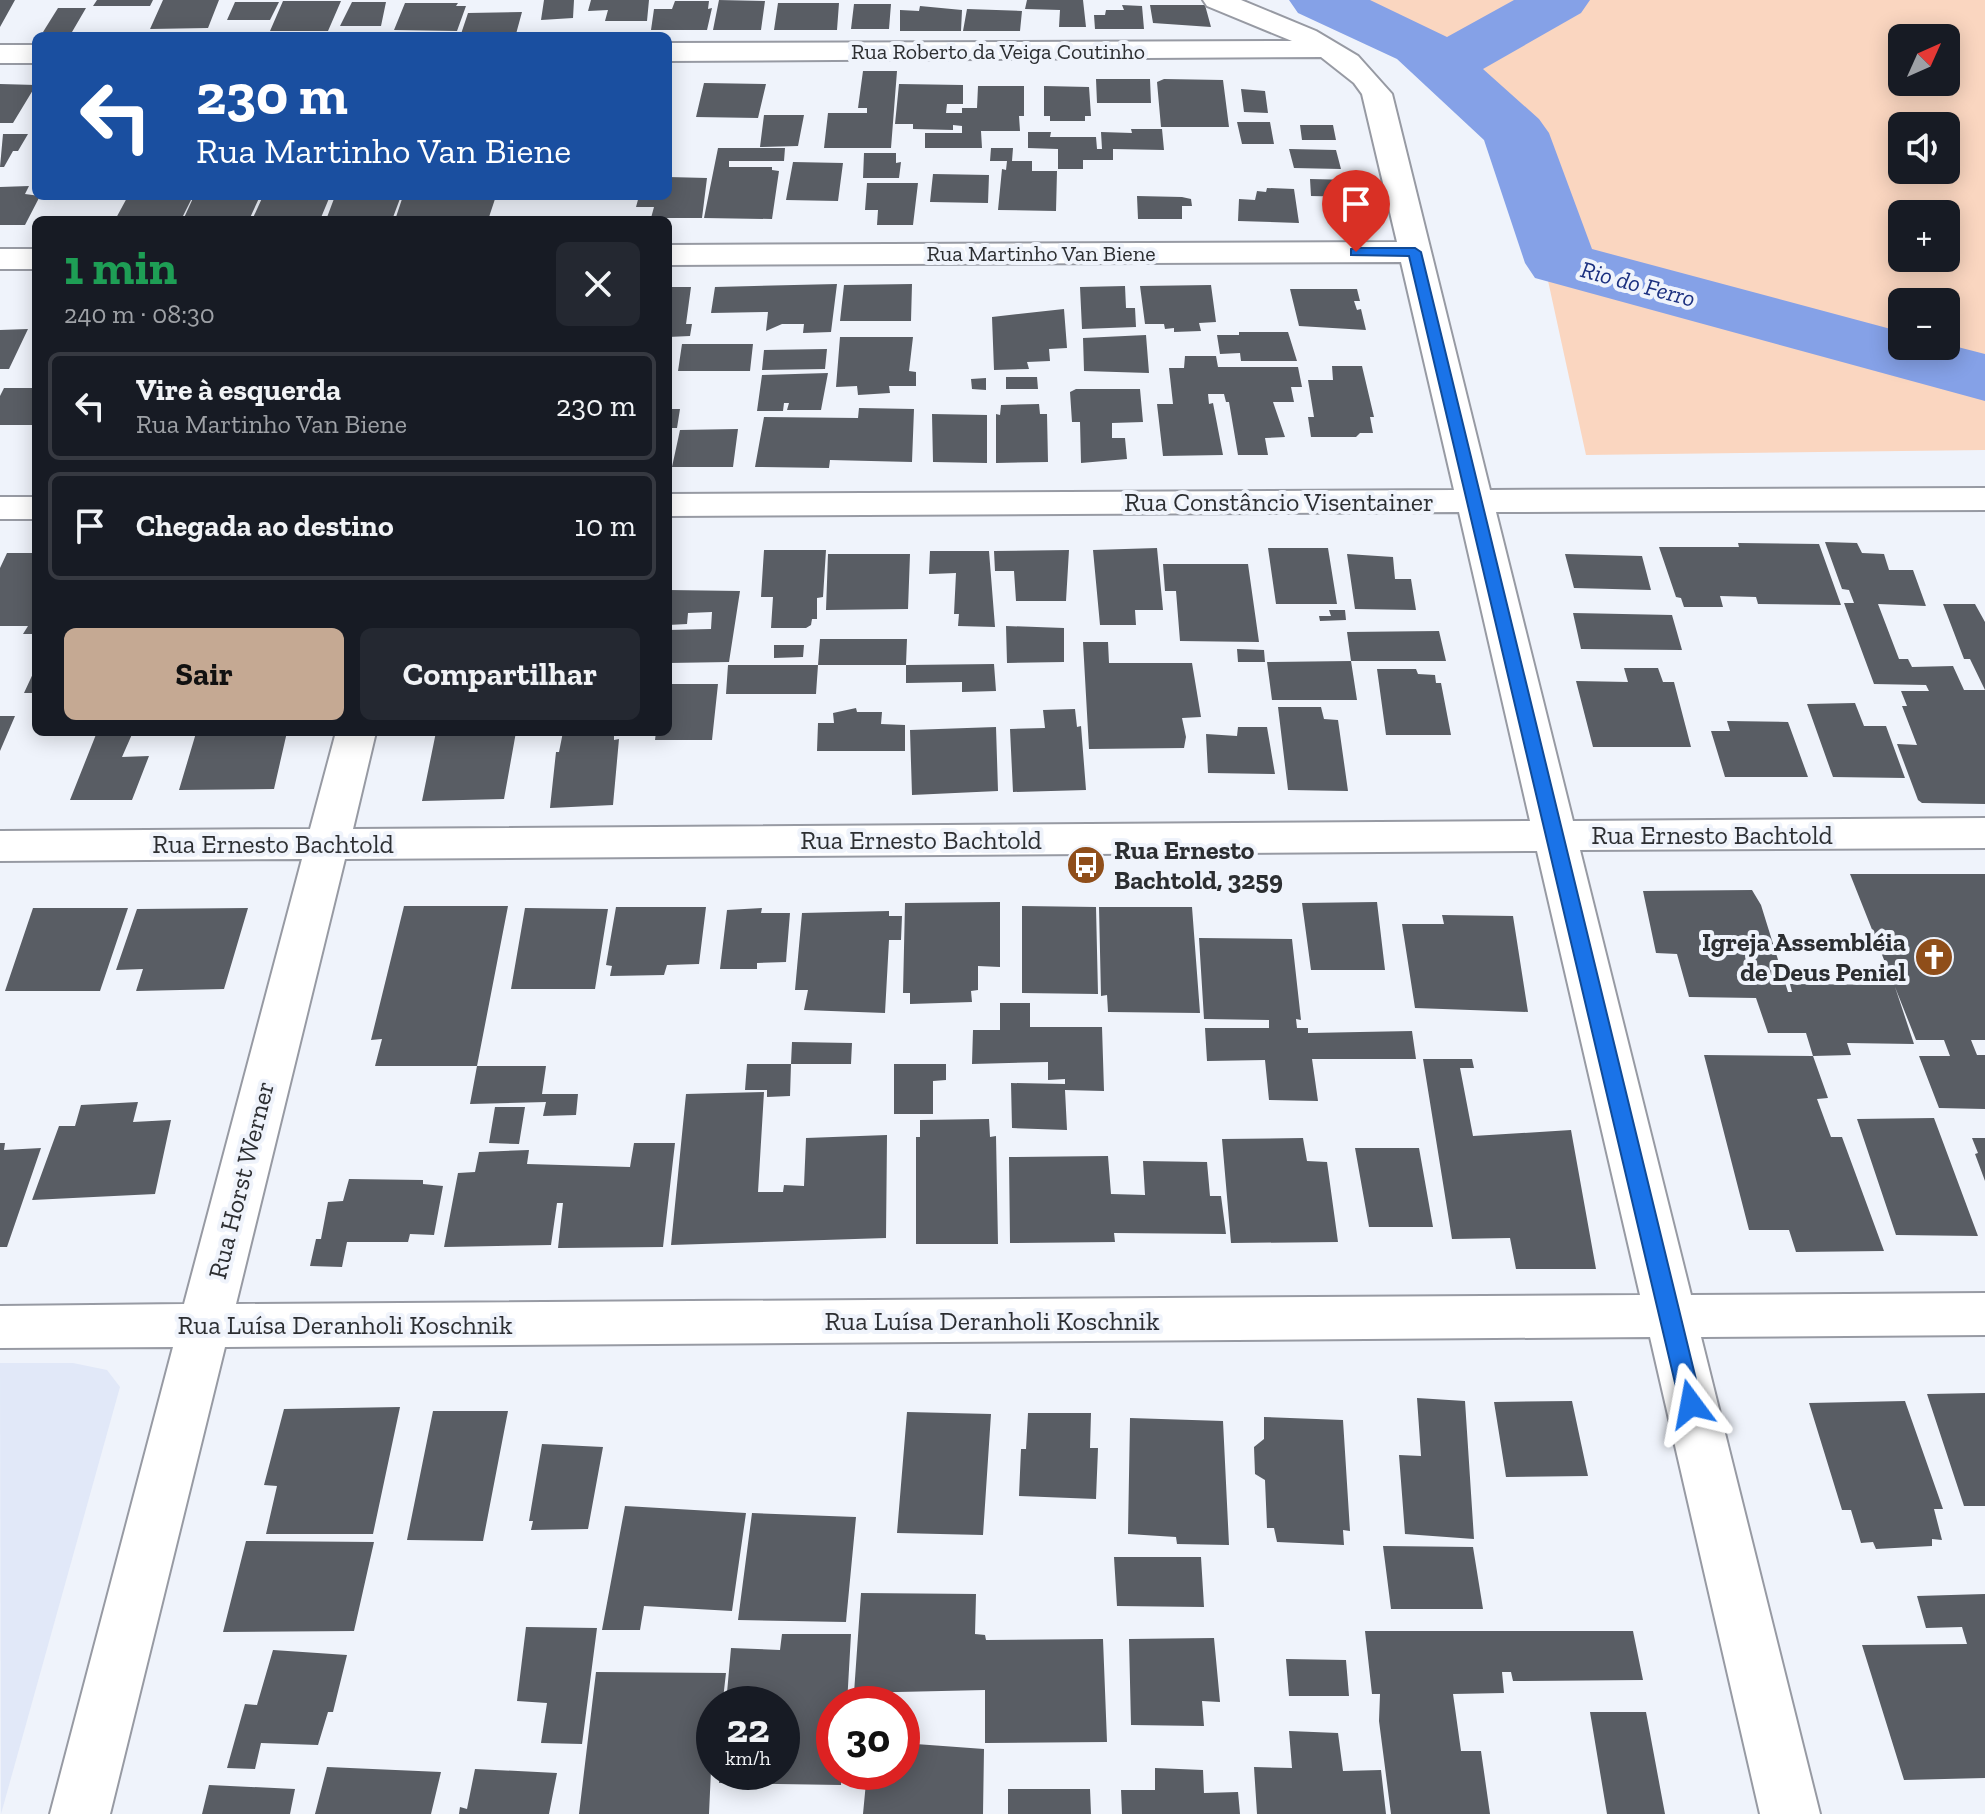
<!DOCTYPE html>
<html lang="pt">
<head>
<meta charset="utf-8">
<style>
  :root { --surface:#171b24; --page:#242831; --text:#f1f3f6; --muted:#9ea1a6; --line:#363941; --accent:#c5a993 }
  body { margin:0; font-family:"Zilla Slab",serif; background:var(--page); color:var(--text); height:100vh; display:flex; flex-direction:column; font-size:30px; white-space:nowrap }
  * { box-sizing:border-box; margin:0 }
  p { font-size:26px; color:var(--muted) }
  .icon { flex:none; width:44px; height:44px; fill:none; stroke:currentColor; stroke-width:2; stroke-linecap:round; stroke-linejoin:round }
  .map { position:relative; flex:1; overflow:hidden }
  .sheet { position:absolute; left:32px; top:216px; width:640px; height:520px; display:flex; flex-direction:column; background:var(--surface); border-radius:12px; box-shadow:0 4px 20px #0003 }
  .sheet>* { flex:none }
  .guide { position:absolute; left:32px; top:32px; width:640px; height:168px; border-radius:12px; box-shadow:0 4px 20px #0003; background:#1a4fa0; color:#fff; overflow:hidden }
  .needle { width:52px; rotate:45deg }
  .buttons { position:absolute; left:1888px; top:24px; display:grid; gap:16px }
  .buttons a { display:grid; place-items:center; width:72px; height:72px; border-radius:12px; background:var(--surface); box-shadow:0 4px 20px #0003; font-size:40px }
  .speed { position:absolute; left:696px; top:1686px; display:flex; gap:16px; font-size:40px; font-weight:700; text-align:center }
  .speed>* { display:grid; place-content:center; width:104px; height:104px; border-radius:50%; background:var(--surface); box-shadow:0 4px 20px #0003; line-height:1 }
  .speed small { font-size:20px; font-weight:400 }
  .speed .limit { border:12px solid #d22; background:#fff; color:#111 }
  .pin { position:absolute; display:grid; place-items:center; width:68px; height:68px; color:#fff; margin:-82px -34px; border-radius:50% 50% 50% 0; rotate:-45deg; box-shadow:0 0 8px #0007 }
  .pin .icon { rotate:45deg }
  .me { position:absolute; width:88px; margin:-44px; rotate:347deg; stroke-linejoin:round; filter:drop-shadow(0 0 6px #0008) }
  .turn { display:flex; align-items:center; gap:28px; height:168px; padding:0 32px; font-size:36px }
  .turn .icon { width:104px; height:104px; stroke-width:2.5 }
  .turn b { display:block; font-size:56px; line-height:68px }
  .round { display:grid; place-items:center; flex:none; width:84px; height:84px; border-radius:12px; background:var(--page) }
  .head { display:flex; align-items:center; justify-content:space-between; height:136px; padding:0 32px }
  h1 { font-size:48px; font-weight:700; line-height:60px; color:#1e9e55 }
  .button { display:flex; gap:16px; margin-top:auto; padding:16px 32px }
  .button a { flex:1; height:92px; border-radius:12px; background:var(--accent); color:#111; font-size:32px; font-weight:700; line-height:92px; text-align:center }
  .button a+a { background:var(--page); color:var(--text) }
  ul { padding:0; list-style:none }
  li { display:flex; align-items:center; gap:24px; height:108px; margin:0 16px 12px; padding:0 16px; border:4px solid var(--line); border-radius:12px }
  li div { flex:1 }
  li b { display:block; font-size:30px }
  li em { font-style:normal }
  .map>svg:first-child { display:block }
  .built { fill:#e1e8f8 }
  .green { fill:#fad6c0; fill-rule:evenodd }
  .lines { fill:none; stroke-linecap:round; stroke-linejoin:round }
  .river { fill:#85a1e7; fill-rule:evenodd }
  .building { fill:#595d64 }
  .minor-casing { stroke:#979aa3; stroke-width:4 }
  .minor { fill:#fff; fill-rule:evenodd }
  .route { fill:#1a73e8; stroke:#114b97; stroke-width:2 }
  .labels { text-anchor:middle; stroke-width:8; stroke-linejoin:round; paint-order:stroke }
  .far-street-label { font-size:22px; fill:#2c2e31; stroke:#eff3fb }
  .far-water-label { font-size:24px; font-style:italic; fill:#1a2f7f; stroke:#eff3fb }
  .street-label { font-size:26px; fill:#2c2e31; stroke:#eff3fb }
  .poi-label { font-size:26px; font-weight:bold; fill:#2c2e31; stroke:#eff3fb; text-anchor:start }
</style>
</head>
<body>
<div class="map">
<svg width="1985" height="1814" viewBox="0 0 1985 1814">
  <rect width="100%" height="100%" fill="#eff3fb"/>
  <!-- built -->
  <path class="built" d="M0 1363H73L107 1370 120 1387 1 1814Z"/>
  <!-- green -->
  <path class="green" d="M1320 0H1985V450L1586 455 1518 143 1419 46ZM1902 38H1946V82H1902ZM1902 126H1946V170H1902ZM1902 214H1946V258H1902ZM1902 302H1946V346H1902Z"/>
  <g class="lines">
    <!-- river -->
    <path class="river" d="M1289 0H1370L1447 37 1514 0H1590L1581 13 1483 69 1539 119 1549 133 1592 249 1902 332V346L1946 344 1985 354V401L1535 278 1525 263 1484 140 1397 59 1298 13Z"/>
  </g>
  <!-- building -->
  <path class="building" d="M0 0H15L0 27Z
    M97 0H153L150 6H93Z
    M163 0H219L208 28 150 29Z
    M544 0H574L573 18 541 20Z
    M591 0H649L647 21H605L608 10 588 11Z
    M719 0 765 1 761 30H713Z
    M1027 0H1083L1086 27H1059L1060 10 1025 9Z
    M283 1H341L328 31H270Z
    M675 1H709L708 9 712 8 707 30H651L654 9H672Z
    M235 2H279L270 20H227Z
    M352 2H386L381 26H340Z
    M405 3H458L456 6H466L457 31 394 30Z
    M778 3H839L837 30H774Z
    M854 4H891L889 29H851Z
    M1122 5 1142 6 1144 29H1095L1094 15H1105L1106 10H1124Z
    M1150 5H1205L1211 27 1153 23Z
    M920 6 962 10 961 31H900V10L919 11Z
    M58 8H86L72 32H43Z
    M967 9 1022 11 1020 31H963Z
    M522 12 516 34H461L468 13Z
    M863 71H897L891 148H824L828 113H867V108H858Z
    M1096 79H1150L1151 103H1097Z
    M1164 79 1223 80 1229 127H1161L1157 82Z
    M704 83 766 84 758 118 696 117Z
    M0 84 36 85 13 123H0Z
    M899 84 963 85V104H947L946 113H962V108H977L978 86H1024V116H1019L1020 131H981L982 148H925V133H962V126L953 125V130L913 129V124H895Z
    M1044 86 1089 87 1091 116H1085V121H1050V116H1044Z
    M1241 89 1265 91 1268 113 1244 112Z
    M764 115H804L798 146 760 147Z
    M1237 122H1270L1274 144H1242Z
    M1300 125H1333L1336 140H1302Z
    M1131 129H1162L1164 150 1113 149V160H1083V169H1058V149L1028 148V132H1051L1050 137H1096L1097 149H1102L1101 132 1132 133Z
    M3 134H28L18 151H13L4 167H0Z
    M718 148H785L784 161H729V167H772V170L779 171 772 219 704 218Z
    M991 148H1013L1012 161H1032V171H1057L1056 211 998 210 1002 169 1006 170 1007 161H990Z
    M1289 149 1336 150 1341 169 1294 168Z
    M864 153H896V163L901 162 899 178H863Z
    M793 162 843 163 838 201 786 200Z
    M933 174 989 175 988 203 930 202Z
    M668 177 707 178 702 218H651L654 207H636L639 196H668Z
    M1310 179 1353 180 1355 197 1311 196Z
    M867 183H918L913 225H877L878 210H865Z
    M29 186 25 194 40 196 25 225H0V187Z
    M1267 188 1294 189 1299 223 1238 221 1239 199 1255 200 1257 191 1266 192Z
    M128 196H193L181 220H115Z
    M194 196H260L249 220H183Z
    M263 196H330L320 220H252Z
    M335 196H401L392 220H326Z
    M403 196H496L488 220H395Z
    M1137 196 1182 197 1191 199 1192 206H1182V219H1138Z
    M837 284 831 332 803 333 804 324H782L766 331 768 312 711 313 715 287Z
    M912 284 911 321H840L844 285Z
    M1211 285 1216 322 1199 323 1201 331 1174 332V328L1165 329 1164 324H1145L1140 286Z
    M1125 286 1126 308H1135L1136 327 1082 329 1080 287Z
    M668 287H691L686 324H692L690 336 668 337Z
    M1290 289H1357L1360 301H1354L1357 310 1361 309 1366 330 1299 326Z
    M1064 309 1067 348 1049 349 1050 361 1027 362 1029 369 994 370 992 317Z
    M28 329 9 369H0V330Z
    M1239 332H1288L1297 361H1241L1240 353 1220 354 1217 335H1239Z
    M1146 335 1149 373 1084 371 1083 338Z
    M840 337H913L909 371 916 372V386H889L890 393 858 395 857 386 836 387Z
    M682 344H753L750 371H678Z
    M827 349 825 369 762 370 764 350Z
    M1185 356H1216L1218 367H1298L1302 387H1291L1294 402H1273L1285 437 1265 438 1268 455H1238L1229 402H1226L1224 394H1208L1209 404 1213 403 1223 455 1163 456 1157 404H1173L1169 368H1184Z
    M1332 366H1362L1374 417H1370L1373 433H1360L1356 437H1311L1308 417H1314L1308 380H1333Z
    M828 373 821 410H787L789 403H784L783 411H757L762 375Z
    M1006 377H1037L1038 389H1006Z
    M986 378V390L972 389 971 379Z
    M4 388H36V425H0V396Z
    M1076 389H1140L1143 422 1112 423V438H1125L1127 459 1081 463 1080 422H1072L1070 392Z
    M1039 404 1040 414H1047L1048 462 996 463V414L1000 415 1001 405Z
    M859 408 914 409 912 462 830 460 829 468 755 467 764 417 858 418Z
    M668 409H680L677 428H668Z
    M932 414 987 415V463L933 462Z
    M738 429 733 467H672L680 430Z
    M1825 542 1857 543 1862 553 1884 554 1889 570H1913L1926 606 1878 604 1899 659H1908L1912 667 1953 666 1964 690H1985L1970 659H1964L1943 604H1975L1985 622V804L1922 803 1918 800 1897 744 1917 745 1902 706H1907L1901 691H1929L1926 685 1874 684 1844 603H1854L1849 590 1842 589Z
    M1738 543 1819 544 1841 605 1758 604 1756 597 1720 596 1723 607H1684L1681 598 1676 597 1659 547H1739Z
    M1157 548 1163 610H1135L1136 625H1100L1093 550Z
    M1268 548H1328L1337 604H1276Z
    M764 550H826L823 597 817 598V619H812L811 625 806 628H771L773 597H761Z
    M1069 550 1066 601H1016L1014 571H995L994 551Z
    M930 551H989L995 627 958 626 959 614H954L956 573 929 574Z
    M7 553H36V634H23L28 626H0V568Z
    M828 554H910L908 609 826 610Z
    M1347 554 1393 557 1395 579H1411L1416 610 1355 609Z
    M1565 554 1642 556 1651 590 1574 588Z
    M1163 564H1248L1259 642 1180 641 1176 591H1165Z
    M668 590 740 591 729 662 668 663V630L711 629 712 612 688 613 687 624 668 625Z
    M1329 610H1345L1346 620 1320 621 1319 616H1331Z
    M1573 613 1672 615 1682 650 1581 649Z
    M1006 626 1064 628V662L1007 663Z
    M1439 631 1446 661H1351L1347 632Z
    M820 639H907L906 665 994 664 996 691 962 692V682L906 683V665H818Z
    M1083 642H1108L1109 663H1192L1201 717 1182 718 1186 737 1184 748 1089 749Z
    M774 645H804L803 657 774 658Z
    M1237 649 1264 650 1265 662H1238Z
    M1351 661 1357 700H1272L1267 662Z
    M728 665H818L816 694H726Z
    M36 667V693H24Z
    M1624 668H1658L1663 682H1674L1691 747H1593L1576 681 1628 682Z
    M1377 669H1416L1418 674 1435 675 1436 683H1441L1451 735H1386Z
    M668 684H718L712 740H655L656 732H668Z
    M1855 703 1864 726H1886L1905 778 1833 777 1807 704Z
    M1278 707H1321L1324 719 1338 720 1348 791 1288 790Z
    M856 708 857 712H882L881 724 905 725V751H817L818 723H834L833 713Z
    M1075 709 1077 727 1081 726 1086 790 1013 792 1010 729 1045 728 1043 710Z
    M0 716H15L0 751Z
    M1727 721 1788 722 1808 777H1725L1711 731H1730Z
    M996 727 998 791 912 795 910 730Z
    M1238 727H1267L1275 774 1208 773 1206 734 1237 736Z
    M97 732H133L122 757 149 756 132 800H70Z
    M287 732 274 789 179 790 196 733Z
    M436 732H516L504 799 422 801Z
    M563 732H614V740L619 739 613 805 550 808 556 752H559Z
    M1850 874H1985V1040H1971L1977 1055H1985V1109L1939 1108 1919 1056H1950L1944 1040H1916L1895 987 1914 1044 1847 1043 1851 1055 1813 1056 1806 1033H1768L1756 998 1689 997 1677 954 1656 953 1643 891 1752 890 1761 905 1788 992H1792L1790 984 1894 985Z
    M1000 902V967L978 966V990L971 991 972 1002 910 1004V993H903L905 903Z
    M1377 902 1385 970H1311L1302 903Z
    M404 906H508L477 1066H375L382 1039 371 1040Z
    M1022 906 1096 907 1098 994 1022 993Z
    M616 907H706L699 964 667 965 664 975 610 976 612 966 606 965Z
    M1099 907H1192L1200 1013 1108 1012 1107 995 1101 996Z
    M33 908H128L100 991H5Z
    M248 908 224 989 136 991 143 969 116 970 137 909Z
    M525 908 608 909 595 989H511Z
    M762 908 761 913H790L786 962 757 963V969H720L727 910Z
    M889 911V916H902L901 940H889L885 1013 804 1010 808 990H795L802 913Z
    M1442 915 1513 916 1528 1012 1415 1008 1402 924H1444Z
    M1199 938 1292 939 1301 1020 1296 1019 1297 1028H1308V1033L1412 1031 1416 1059H1312L1318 1101 1269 1100 1265 1060 1207 1061 1205 1028H1269V1020L1204 1019Z
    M1000 1003H1030V1027H1102L1104 1091 1065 1090 1067 1130 1012 1128 1011 1083 1065 1084V1079L1048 1080V1062L972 1064 973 1030H1000Z
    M792 1042 852 1043 851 1064H791Z
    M1704 1055 1813 1056 1828 1098 1817 1099 1831 1137H1842L1884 1251 1796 1252 1789 1230H1749Z
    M1423 1059H1472L1474 1068H1460L1473 1136 1571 1130 1596 1269H1516L1510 1238 1452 1239Z
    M747 1064H791L790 1096 767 1097V1090H745Z
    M894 1064H946V1080L933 1081V1114H894Z
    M477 1066H546L542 1094H578L576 1115 543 1116 546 1102 470 1104Z
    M764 1092 758 1192H783L784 1185 804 1186 806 1138 887 1135 886 1238 671 1245 686 1094Z
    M138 1102 133 1122 171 1120 155 1194 32 1200 59 1126H75L81 1105Z
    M495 1107H525L519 1144 489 1143Z
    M1934 1118 1978 1236 1896 1235 1857 1119Z
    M989 1119 990 1137 996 1136 998 1244H916V1137H920V1120Z
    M1303 1138 1307 1161 1327 1162 1338 1242 1231 1243 1222 1139Z
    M1972 1138H1985V1181L1975 1154 1978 1153Z
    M0 1143H5L4 1150 41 1148 7 1247H0Z
    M634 1143H675L663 1247 558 1248 563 1203H557L551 1245 444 1247 458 1173 475 1172 479 1152 529 1150 527 1164 630 1167Z
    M1355 1148H1419L1433 1227H1369Z
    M1108 1156 1111 1194 1145 1195 1143 1161 1207 1162 1210 1196H1221L1226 1234 1114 1233 1115 1242 1010 1243 1009 1157Z
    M349 1179 423 1180V1184L443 1186 434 1235 410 1234 408 1242H347L342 1267 310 1266 316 1239H321L328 1202 343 1201Z
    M1985 1393V1506H1964L1927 1394Z
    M1417 1398 1465 1401 1474 1539 1405 1534 1399 1455 1421 1456Z
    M1572 1401 1588 1476 1506 1477 1494 1402Z
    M1905 1401 1943 1509H1934L1942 1540 1932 1539V1546L1876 1549 1873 1542 1861 1543 1851 1510H1842L1809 1403Z
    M400 1407 373 1534H266L277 1486 264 1485 284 1409Z
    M433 1411H508L483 1541 407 1540Z
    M907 1412 991 1414 983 1535 897 1533Z
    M1028 1413H1091L1090 1448H1098L1096 1499 1019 1496 1021 1449H1026Z
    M1264 1417 1343 1420 1350 1531 1343 1530 1344 1545 1277 1542 1274 1528H1267L1265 1480 1255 1474 1254 1447 1264 1439Z
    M1130 1418 1223 1421 1229 1545 1177 1544 1176 1537 1128 1534Z
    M542 1444 603 1447 588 1529 531 1530 533 1521H529Z
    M625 1506 746 1513 732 1611 644 1606 640 1630H602Z
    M752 1513 856 1517 846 1622 738 1620Z
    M246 1541 374 1542 354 1631 223 1632Z
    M1383 1546 1473 1547 1483 1609H1391Z
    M1114 1557H1201L1204 1607 1117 1606Z
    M861 1593 976 1594 975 1634 985 1635 986 1640 1103 1639 1107 1742 985 1743V1690L854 1693Z
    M1985 1594V1778L1904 1780 1862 1645 1967 1644 1962 1627 1926 1628 1917 1596Z
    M526 1627 597 1628 582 1744 541 1743 547 1703 517 1701Z
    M1365 1631H1633L1643 1680 1513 1681 1511 1672H1502L1504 1693 1453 1694 1461 1751H1481L1490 1814H1391L1379 1721 1380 1694H1372Z
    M782 1634H851L847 1704H834V1772H842L841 1785 719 1783 720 1772H782V1704H726L731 1648 780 1650Z
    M1214 1638 1220 1702 1202 1701 1204 1726 1131 1725 1129 1639Z
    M273 1650 347 1655 333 1712H328L318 1745 261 1743 255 1769 227 1768 245 1704 257 1705Z
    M1286 1659 1346 1660 1349 1696H1289Z
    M596 1672 726 1673 723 1699 714 1704 709 1814H579Z
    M1590 1712H1646L1665 1814H1607Z
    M1289 1731 1338 1733 1343 1771 1381 1770 1386 1814H1257L1254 1767 1292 1768Z
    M902 1743 984 1749 983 1814H863L867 1772H902Z
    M327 1767 441 1772 431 1814H315Z
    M1155 1768 1203 1770 1204 1793 1238 1792 1240 1814H1122L1121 1790H1155Z
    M475 1769 557 1773 549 1814H459L460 1807 467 1809Z
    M209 1785 295 1789 290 1814H202Z
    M1008 1789H1090L1091 1814H1008Z"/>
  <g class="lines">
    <defs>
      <path id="minor" d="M1203 0H1241L1316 31 1358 56 1392 94 1490 490 1985 488V510L1496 512 1573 821 1985 818V848L1580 850 1691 1295 1985 1293V1335L1701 1337 1820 1814H1760L1650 1337 225 1347 110 1814H50L173 1347 0 1348V1306L184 1304 302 859 0 861V831L310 829 336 732H376L353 829 1530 821 1459 512 668 516V494L1454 490 1401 262 668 265V245L1397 242 1362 94 1354 83 1321 57 668 61V43L1292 41 1207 6ZM1537 851 1640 1295 236 1304 345 859Z
        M0 45H36V63H0Z
        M0 249H36V269H0Z
        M0 497H36V519H0Z"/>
    </defs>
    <!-- minor casing -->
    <use href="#minor" class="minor-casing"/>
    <!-- minor -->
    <use href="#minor" class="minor"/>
  </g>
  <!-- route -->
  <path class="route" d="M1356 248H1415L1421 252 1702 1404 1699 1411H1683L1680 1404 1409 256 1351 255V249Z"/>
  <!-- icons -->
  <defs>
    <symbol id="bus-disc" viewBox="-11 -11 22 22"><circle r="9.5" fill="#8f4e1a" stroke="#eff3fb"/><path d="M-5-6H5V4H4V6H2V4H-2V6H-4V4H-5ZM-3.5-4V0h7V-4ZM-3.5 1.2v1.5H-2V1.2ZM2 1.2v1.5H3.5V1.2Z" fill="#fff"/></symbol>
    <symbol id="church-disc" viewBox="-11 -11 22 22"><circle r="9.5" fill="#8f4e1a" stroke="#eff3fb"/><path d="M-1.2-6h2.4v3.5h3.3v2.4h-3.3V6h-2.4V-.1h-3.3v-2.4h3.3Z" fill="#fff"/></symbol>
  </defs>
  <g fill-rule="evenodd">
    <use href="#bus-disc" x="1064" y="843" width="44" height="44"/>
    <use href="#church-disc" x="1912" y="935" width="44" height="44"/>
  </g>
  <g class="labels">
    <!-- far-street labels -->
    <g class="far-street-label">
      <text x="998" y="59">Rua Roberto da Veiga Coutinho</text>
      <text x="1041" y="261">Rua Martinho Van Biene</text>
    </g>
    <!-- far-water labels -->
    <g class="far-water-label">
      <text transform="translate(1638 284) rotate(15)" y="8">Rio do Ferro</text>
    </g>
    <!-- street labels -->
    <g class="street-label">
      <text x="1279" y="511">Rua Constâncio Visentainer</text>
      <text x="1712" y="844">Rua Ernesto Bachtold</text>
      <text x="921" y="849">Rua Ernesto Bachtold</text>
      <text x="273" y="853">Rua Ernesto Bachtold</text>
      <text transform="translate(241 1180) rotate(-76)" y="9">Rua Horst Werner</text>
      <text x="992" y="1330">Rua Luísa Deranholi Koschnik</text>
      <text x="345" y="1334">Rua Luísa Deranholi Koschnik</text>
    </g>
    <!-- poi labels -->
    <g class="poi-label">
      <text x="1114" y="859">Rua Ernesto<tspan x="1114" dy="30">Bachtold, 3259</tspan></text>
      <text x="1906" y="951" text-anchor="end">Igreja Assembléia<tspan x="1906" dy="30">de Deus Peniel</tspan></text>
    </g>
  </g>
</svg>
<div class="buttons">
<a><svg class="needle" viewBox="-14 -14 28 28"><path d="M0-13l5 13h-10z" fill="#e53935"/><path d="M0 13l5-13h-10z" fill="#9ea1a6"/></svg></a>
<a><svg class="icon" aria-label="sound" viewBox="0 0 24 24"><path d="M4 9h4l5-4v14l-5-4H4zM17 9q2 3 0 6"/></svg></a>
<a>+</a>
<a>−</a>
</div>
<div class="speed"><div>22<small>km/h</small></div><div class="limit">30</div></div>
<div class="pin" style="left:1356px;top:252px;background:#d93025"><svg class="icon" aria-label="arrive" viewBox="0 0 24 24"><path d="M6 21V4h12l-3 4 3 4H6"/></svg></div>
<svg class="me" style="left:1691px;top:1404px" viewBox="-20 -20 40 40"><path d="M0-17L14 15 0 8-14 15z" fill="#1a73e8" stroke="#fff" stroke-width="4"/></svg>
<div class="guide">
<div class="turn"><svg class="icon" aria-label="left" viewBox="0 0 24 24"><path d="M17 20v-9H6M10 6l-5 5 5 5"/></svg><div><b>230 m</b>Rua Martinho Van Biene</div></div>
</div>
<section class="sheet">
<div class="head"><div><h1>1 min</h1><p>240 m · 08:30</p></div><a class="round"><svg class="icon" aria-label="close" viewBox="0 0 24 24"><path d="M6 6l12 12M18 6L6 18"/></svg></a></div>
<ul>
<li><svg class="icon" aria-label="left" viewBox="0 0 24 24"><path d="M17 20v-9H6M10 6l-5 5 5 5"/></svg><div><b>Vire à esquerda</b><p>Rua Martinho Van Biene</p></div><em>230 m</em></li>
<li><svg class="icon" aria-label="arrive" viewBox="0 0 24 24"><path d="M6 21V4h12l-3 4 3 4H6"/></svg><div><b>Chegada ao destino</b></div><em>10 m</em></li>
</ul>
<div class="button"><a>Sair</a><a>Compartilhar</a></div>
</section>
</div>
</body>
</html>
